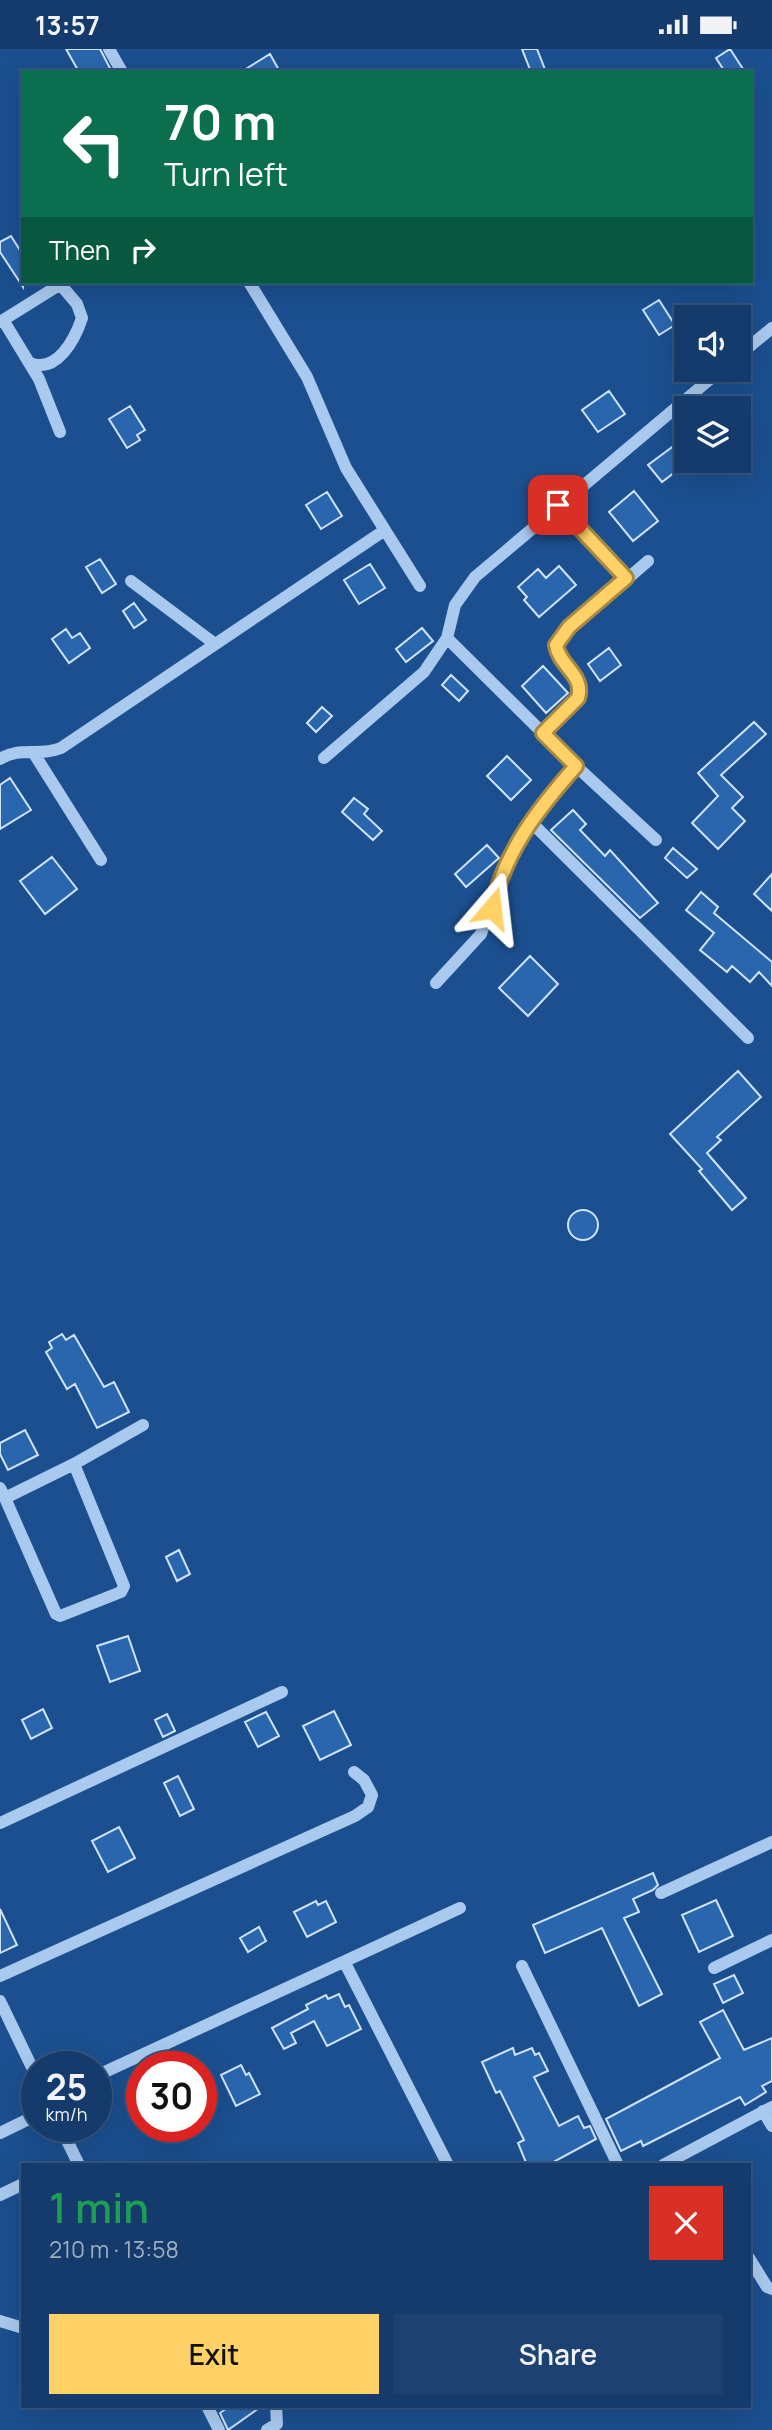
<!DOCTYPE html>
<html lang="en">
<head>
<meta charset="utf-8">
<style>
  :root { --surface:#143b6b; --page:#1d4271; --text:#f1f3f6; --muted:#9dadc1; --line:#33557e; --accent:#ffd166 }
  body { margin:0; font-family:Manrope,sans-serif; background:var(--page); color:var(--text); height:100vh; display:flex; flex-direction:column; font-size:26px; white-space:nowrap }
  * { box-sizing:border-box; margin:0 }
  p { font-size:23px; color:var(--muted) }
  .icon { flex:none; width:38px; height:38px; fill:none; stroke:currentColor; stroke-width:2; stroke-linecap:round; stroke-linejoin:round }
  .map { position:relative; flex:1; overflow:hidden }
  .side { position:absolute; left:21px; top:2114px; width:730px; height:245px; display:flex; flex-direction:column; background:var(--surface); border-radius:0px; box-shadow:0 7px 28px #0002,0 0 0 2px var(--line) }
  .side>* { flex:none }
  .top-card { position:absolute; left:21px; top:21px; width:732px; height:214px; border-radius:0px; box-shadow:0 7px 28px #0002,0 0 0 2px var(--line); background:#0b6e4f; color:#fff; overflow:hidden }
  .buttons { position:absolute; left:674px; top:256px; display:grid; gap:14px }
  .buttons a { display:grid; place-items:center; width:77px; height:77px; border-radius:0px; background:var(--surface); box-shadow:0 7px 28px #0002,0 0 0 2px var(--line); font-size:35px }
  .speed { position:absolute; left:21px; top:2002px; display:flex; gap:14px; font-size:35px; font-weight:700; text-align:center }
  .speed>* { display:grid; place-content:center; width:91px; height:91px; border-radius:50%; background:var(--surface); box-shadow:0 7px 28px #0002,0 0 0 2px var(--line); line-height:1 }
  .speed small { font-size:18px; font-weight:400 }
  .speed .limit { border:10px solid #d22; background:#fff; color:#111 }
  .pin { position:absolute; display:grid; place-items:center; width:60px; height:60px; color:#fff; margin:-30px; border-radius:14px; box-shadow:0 4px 10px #0006 }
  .me { position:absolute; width:77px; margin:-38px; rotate:17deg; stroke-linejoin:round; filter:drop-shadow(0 0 5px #0008) }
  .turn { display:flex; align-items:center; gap:24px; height:147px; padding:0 28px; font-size:32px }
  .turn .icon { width:91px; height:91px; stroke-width:2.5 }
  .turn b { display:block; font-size:49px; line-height:60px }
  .then { display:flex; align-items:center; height:66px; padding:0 28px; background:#0003; gap:14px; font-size:26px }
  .round { display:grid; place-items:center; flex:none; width:74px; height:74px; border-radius:0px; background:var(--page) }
  .summary { display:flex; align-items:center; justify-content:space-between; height:119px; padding:0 28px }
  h1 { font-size:42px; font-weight:600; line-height:52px; color:#1e9e55 }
  .cta { display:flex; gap:14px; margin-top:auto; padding:14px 28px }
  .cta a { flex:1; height:80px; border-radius:0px; background:var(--accent); color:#111; font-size:28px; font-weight:600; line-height:80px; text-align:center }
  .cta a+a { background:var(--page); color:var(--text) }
  .status { display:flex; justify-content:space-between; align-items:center; height:49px; padding:0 35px; background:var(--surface); direction:ltr }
  .status svg { height:19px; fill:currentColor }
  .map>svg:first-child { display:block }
  .building { fill:#2a66ad; stroke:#cfe3fa; stroke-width:2 }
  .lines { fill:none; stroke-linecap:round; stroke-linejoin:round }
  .minor { stroke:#a9c9ee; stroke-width:12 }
  .route-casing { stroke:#a68842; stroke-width:18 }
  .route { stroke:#ffd166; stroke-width:12 }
</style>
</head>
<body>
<div class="status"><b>13:57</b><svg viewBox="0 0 49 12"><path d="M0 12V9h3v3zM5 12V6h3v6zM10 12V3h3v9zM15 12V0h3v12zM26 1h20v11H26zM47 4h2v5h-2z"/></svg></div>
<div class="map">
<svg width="772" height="2381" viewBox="0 0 772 2381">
  <rect width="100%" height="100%" fill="#1b4f8f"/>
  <!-- building -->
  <path class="building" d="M66 0H100L112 23H79Z
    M522 0H537L546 23H531Z
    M730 0 745 23H725L716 9Z
    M270 5 280 23H241Z
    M11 187 23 206V238L0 203V193Z
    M659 251 675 276 659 286 643 261Z
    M609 342 625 365 598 383 582 361Z
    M130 357 145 381 137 386 140 391 127 399 109 370Z
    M675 396 688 413 662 433 648 416Z
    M634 442 658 472 633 492 609 463Z
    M327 443 342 467 321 480 306 456Z
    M100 510 116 535 102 544 86 518Z
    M370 515 385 539 359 555 344 531Z
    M559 517 576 536 539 568 524 551 527 548 518 538 538 520 546 529Z
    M134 554 146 571 134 579 123 562Z
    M422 579 433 592 406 613 396 600Z
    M66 580 72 589 80 584 90 599 69 614 52 590Z
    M609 599 621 616 600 632 588 615Z
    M543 617 568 644 546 664 522 637Z
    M451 626 468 642 459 652 442 636Z
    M322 658 332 667 316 683 307 674Z
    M754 673 766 685 721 726 743 748 732 759 745 772 718 800 692 774 718 747 698 724Z
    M507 707 531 731 511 751 487 727Z
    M10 729 31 761 0 780V736Z
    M354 749 368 760 364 765 382 782 373 791 342 763Z
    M573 761 586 775 580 781 605 807 610 801 658 854 640 869 551 781Z
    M487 796 499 809 466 838 455 825Z
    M673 799 697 820 687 829 665 809Z
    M52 808 77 840 45 865 20 832Z
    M772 825V862L754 845Z
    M701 843 718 858 714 864 772 913V937L759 923 750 933 732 917 727 923 700 901 714 884 686 861Z
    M530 907 558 935 528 967 499 939Z
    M738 1022 761 1048 717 1088 721 1091 707 1104 746 1149 732 1161 699 1122 702 1120 670 1085Z
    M568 1176a15 15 0 1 1 30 0a15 15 0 1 1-30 0Z
    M62 1285 66 1291 74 1286 104 1338 114 1333 129 1363 97 1379 75 1335 67 1340 46 1303 52 1299 49 1293Z
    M25 1381 38 1406 8 1421 0 1405V1394Z
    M179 1501 190 1525 177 1532 166 1508Z
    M128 1587 140 1622 110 1633 97 1597Z
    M43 1660 52 1679 31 1690 22 1671Z
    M334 1662 351 1696 320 1711 303 1677Z
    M266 1663 279 1687 258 1698 245 1673Z
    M167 1665 175 1682 163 1688 155 1671Z
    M178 1727 194 1760 180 1767 164 1734Z
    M119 1778 135 1809 108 1823 92 1792Z
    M653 1824 658 1836 653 1841 633 1850 639 1863 624 1869 662 1945 639 1957 602 1879 545 1904 533 1876Z
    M716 1851 733 1887 699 1903 682 1866Z
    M316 1852 318 1856 326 1852 336 1873 307 1888 294 1863Z
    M0 1860 17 1896 0 1904Z
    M259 1878 266 1892 248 1903 240 1889Z
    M734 1926 743 1944 723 1954 714 1935Z
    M339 1945 345 1958 349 1956 361 1980 327 1997 314 1972 291 1984 296 1994 284 2000 272 1979 308 1960 306 1956 326 1946 328 1950Z
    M723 1961 744 2001 772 1989V2032L762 2037 766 2043 745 2056 740 2048 643 2097 641 2092 621 2102 606 2070 720 2009 700 1973Z
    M513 1999 515 2006 532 1999 535 2006 539 2004 548 2022 534 2028 559 2077 578 2067 584 2079 590 2077 596 2090 548 2116H527L518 2094 524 2091 500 2042 496 2044 482 2013Z
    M241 2016 246 2026 249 2024 260 2045 236 2057 221 2026Z
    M230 2357H262L228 2381 220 2364Z"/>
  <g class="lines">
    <!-- minor -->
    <path class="minor" d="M109 0 122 23
      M249 233 307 328 346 419 420 537
      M3 271 39 330 60 383
      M0 273 64 233
      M738 307 772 279
      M30 314C57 325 75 290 82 269L77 255 60 235
      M558 456 626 529
      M131 532 215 595
      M447 589 576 717 656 791
      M543 684 578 649C586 623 548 612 560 588L648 512
      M33 703 101 811
      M324 709 424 623 447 589 455 556 475 528 722 320
      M0 710C20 697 39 708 61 699L385 481
      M530 772 748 989
      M436 934 481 885 503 823 530 772 576 717
      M0 1439 5 1449 74 1415 143 1376
      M5 1449 56 1565 60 1567 121 1543 124 1537 74 1415
      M0 1774 282 1643
      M661 1844 772 1793
      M345 1914 448 2116
      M522 1917 618 2116
      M714 1919 772 1891
      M0 1927 355 1767 368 1758 372 1746 364 1731 354 1723
      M0 1952 37 2029
      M96 2027 460 1859
      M763 2062 772 2077
      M60 2077 79 2116
      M0 2084 37 2066
      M663 2116 772 2058
      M0 2146 23 2135
      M749 2209 767 2238 772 2240
      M0 2272 23 2279
      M207 2357 219 2381
      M267 2381 277 2375 276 2357"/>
  </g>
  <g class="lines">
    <defs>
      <path id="route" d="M492 859C505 802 538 760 576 717L543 684 578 649C585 626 559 617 556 596L569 578 626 529 558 456"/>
    </defs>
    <!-- route casing -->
    <use href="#route" class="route-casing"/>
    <!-- route -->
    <use href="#route" class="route"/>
  </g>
</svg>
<div class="buttons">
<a><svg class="icon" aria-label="sound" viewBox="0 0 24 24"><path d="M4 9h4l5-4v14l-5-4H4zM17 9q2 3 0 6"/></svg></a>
<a><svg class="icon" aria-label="layers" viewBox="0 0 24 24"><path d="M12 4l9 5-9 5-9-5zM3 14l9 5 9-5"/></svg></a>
</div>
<div class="speed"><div>25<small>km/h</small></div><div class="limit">30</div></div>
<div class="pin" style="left:558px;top:456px;background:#d93025"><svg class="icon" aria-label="arrive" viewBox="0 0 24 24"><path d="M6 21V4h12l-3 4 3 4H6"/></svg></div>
<svg class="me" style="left:492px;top:859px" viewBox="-20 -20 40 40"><path d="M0-17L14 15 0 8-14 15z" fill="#ffd166" stroke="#fff" stroke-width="4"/></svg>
<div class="top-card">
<div class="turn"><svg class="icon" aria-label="left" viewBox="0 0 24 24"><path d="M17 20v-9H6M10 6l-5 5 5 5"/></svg><div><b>70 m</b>Turn left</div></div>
<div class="then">Then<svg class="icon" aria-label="right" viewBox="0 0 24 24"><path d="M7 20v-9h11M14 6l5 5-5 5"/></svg></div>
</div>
<section class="side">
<div class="summary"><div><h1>1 min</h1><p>210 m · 13:58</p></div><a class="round" style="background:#d93025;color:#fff"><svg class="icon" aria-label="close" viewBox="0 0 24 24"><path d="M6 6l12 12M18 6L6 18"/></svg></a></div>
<div class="cta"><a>Exit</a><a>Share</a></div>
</section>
</div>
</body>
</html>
